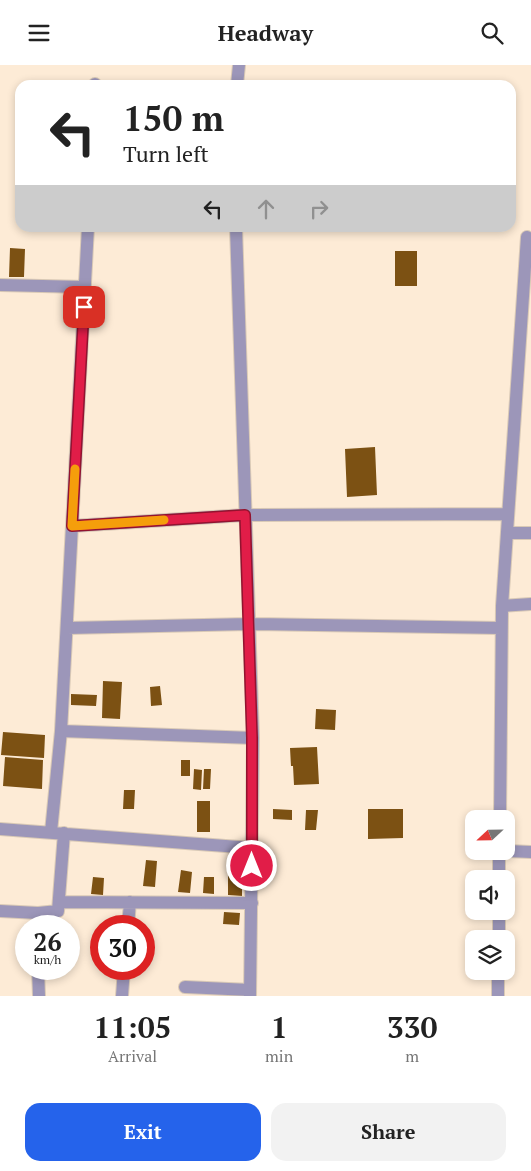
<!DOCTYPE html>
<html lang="en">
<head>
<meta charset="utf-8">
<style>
  :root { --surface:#fff; --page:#f2f2f2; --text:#222; --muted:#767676; --accent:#2563eb }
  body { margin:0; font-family:"PT Serif",serif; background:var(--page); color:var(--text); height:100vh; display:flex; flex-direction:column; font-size:19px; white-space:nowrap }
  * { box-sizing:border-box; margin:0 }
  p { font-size:16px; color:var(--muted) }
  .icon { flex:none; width:28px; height:28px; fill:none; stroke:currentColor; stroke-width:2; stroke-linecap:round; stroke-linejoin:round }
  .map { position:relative; height:931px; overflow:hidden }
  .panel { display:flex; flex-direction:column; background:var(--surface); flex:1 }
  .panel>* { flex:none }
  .banner { position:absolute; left:15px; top:15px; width:501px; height:152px; border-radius:15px; box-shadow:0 2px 8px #0003; background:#fff; color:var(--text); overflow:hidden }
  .needle { width:32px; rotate:248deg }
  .tools { position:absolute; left:465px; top:745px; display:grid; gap:10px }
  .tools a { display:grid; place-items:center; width:50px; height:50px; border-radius:10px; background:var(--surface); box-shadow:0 2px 8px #0003; font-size:25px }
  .speed { position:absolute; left:15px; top:850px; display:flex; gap:10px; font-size:25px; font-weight:700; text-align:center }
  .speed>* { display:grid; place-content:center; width:65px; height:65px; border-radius:50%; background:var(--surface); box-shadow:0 2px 8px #0003; line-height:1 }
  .speed small { font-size:12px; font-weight:400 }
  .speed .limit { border:8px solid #d22; background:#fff; color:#111 }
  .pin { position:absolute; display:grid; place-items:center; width:42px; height:42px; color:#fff; margin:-21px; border-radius:10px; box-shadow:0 2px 8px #0006 }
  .me { position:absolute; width:55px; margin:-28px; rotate:0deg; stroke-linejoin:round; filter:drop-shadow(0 0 4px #0008) }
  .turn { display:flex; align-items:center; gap:18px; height:105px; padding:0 25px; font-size:22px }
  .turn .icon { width:65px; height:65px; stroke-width:2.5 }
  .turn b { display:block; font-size:35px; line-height:42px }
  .lanes { display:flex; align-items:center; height:48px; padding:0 25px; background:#0003; justify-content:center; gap:25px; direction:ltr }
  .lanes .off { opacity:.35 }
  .eta { display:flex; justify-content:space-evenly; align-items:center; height:85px; text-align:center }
  .eta b { font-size:30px; font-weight:600; line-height:35px }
  .button { display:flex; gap:10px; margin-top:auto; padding:10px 25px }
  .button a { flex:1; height:58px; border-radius:15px; background:var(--accent); color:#fff; font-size:20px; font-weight:600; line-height:58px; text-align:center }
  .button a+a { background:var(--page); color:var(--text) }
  header { display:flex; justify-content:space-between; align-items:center; height:65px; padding:0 25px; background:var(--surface); font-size:22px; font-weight:600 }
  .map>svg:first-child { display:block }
  .building { fill:#7c5113 }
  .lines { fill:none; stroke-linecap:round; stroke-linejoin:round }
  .minor-casing { stroke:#d9c9b6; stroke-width:14 }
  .minor { stroke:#9c96b9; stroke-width:12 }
  .route-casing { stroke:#92132f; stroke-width:12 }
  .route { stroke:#e11d48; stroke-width:9 }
  .slow { stroke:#f59e0b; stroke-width:9 }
</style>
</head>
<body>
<header><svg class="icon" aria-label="menu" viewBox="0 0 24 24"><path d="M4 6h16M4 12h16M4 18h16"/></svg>Headway<svg class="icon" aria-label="search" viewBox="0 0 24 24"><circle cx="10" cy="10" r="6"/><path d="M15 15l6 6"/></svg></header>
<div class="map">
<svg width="531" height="931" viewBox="0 0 531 931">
  <rect width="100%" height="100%" fill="#fdebd6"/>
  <!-- building -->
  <path class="building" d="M10 183 25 184 24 212H9Z
    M395 186H417V221H395Z
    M375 382 377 430 347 432 345 384Z
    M103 616 122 617 120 654 102 653Z
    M160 621 162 640 151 641 150 622Z
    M71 629 97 630 96 641 71 640Z
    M316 644 336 645 335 665 315 664Z
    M3 667 45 670 44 693 1 690Z
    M317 682 319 719 294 720 293 701H291L290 683Z
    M5 692 43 695 42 724 3 721Z
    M181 695H190V711H181Z
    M194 704 202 705 201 725 193 724Z
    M204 704H211L210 724H203Z
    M124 725H135L134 744H123Z
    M197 736H210V767H197Z
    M273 744 292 745V755L273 754Z
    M368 744H403V773L368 774Z
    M306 745H318L316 765H305Z
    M146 795 157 796 155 822 143 821Z
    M181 805 192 807 190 828 178 827Z
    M228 808H242V831L228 830Z
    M93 812 104 813 103 830 91 829Z
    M204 812H214V829L203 828Z
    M224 847 240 848 239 860 223 859Z"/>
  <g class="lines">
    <defs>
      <path id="minor" d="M95 20V19
        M237 20 239 0
        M236 162 253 673 250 931
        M0 220 84 222
        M72 461 245 450 508 449
        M507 468H531
        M502 541 531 539
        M67 563 249 559 501 563
        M61 666 253 673
        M500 754 502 541 527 172
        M0 764 252 783
        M51 767 61 666 88 162
        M506 786 531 787
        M499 814V786
        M59 837 252 838
        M0 846 38 848 58 846 64 768
        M128 861 130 837
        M499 874V846
        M38 904 39 931
        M185 922 250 925
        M122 931 124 904
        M498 931V906"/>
    </defs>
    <!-- minor casing -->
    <use href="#minor" class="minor-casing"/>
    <!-- minor -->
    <use href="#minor" class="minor"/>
  </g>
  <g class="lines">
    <defs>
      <path id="route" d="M84 242 72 461 245 450 252 673V801"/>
    </defs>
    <!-- route casing -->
    <use href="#route" class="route-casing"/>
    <!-- route -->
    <use href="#route" class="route"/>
    <!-- slow -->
    <path class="slow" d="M75 404 72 461 164 455"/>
  </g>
</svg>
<div class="tools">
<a><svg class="needle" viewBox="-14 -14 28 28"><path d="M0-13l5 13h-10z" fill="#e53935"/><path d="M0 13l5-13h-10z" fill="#767676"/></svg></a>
<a><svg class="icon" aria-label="sound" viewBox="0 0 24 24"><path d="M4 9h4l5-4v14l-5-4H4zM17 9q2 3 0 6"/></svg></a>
<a><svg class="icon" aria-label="layers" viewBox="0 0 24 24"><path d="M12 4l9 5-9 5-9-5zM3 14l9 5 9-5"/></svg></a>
</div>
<div class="speed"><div>26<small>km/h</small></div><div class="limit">30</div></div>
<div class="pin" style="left:84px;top:242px;background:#d93025"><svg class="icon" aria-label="arrive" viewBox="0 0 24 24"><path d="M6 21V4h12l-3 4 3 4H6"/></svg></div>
<svg class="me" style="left:252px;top:801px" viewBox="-20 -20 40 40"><circle r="17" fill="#e11d48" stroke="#fff" stroke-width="3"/><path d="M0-11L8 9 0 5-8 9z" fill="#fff"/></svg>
<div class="banner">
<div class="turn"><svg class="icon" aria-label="left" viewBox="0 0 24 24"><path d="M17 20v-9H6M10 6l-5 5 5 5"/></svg><div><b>150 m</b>Turn left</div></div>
<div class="lanes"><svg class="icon" aria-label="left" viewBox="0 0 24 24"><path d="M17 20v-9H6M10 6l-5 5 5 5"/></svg><svg class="icon off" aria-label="ahead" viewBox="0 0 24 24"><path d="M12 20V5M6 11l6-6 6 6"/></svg><svg class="icon off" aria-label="right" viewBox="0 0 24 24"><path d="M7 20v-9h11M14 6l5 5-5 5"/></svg></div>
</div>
</div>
<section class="panel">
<div class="eta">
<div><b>11:05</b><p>Arrival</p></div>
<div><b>1</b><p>min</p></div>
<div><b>330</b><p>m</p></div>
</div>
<div class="button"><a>Exit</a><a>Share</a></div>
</section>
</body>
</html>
